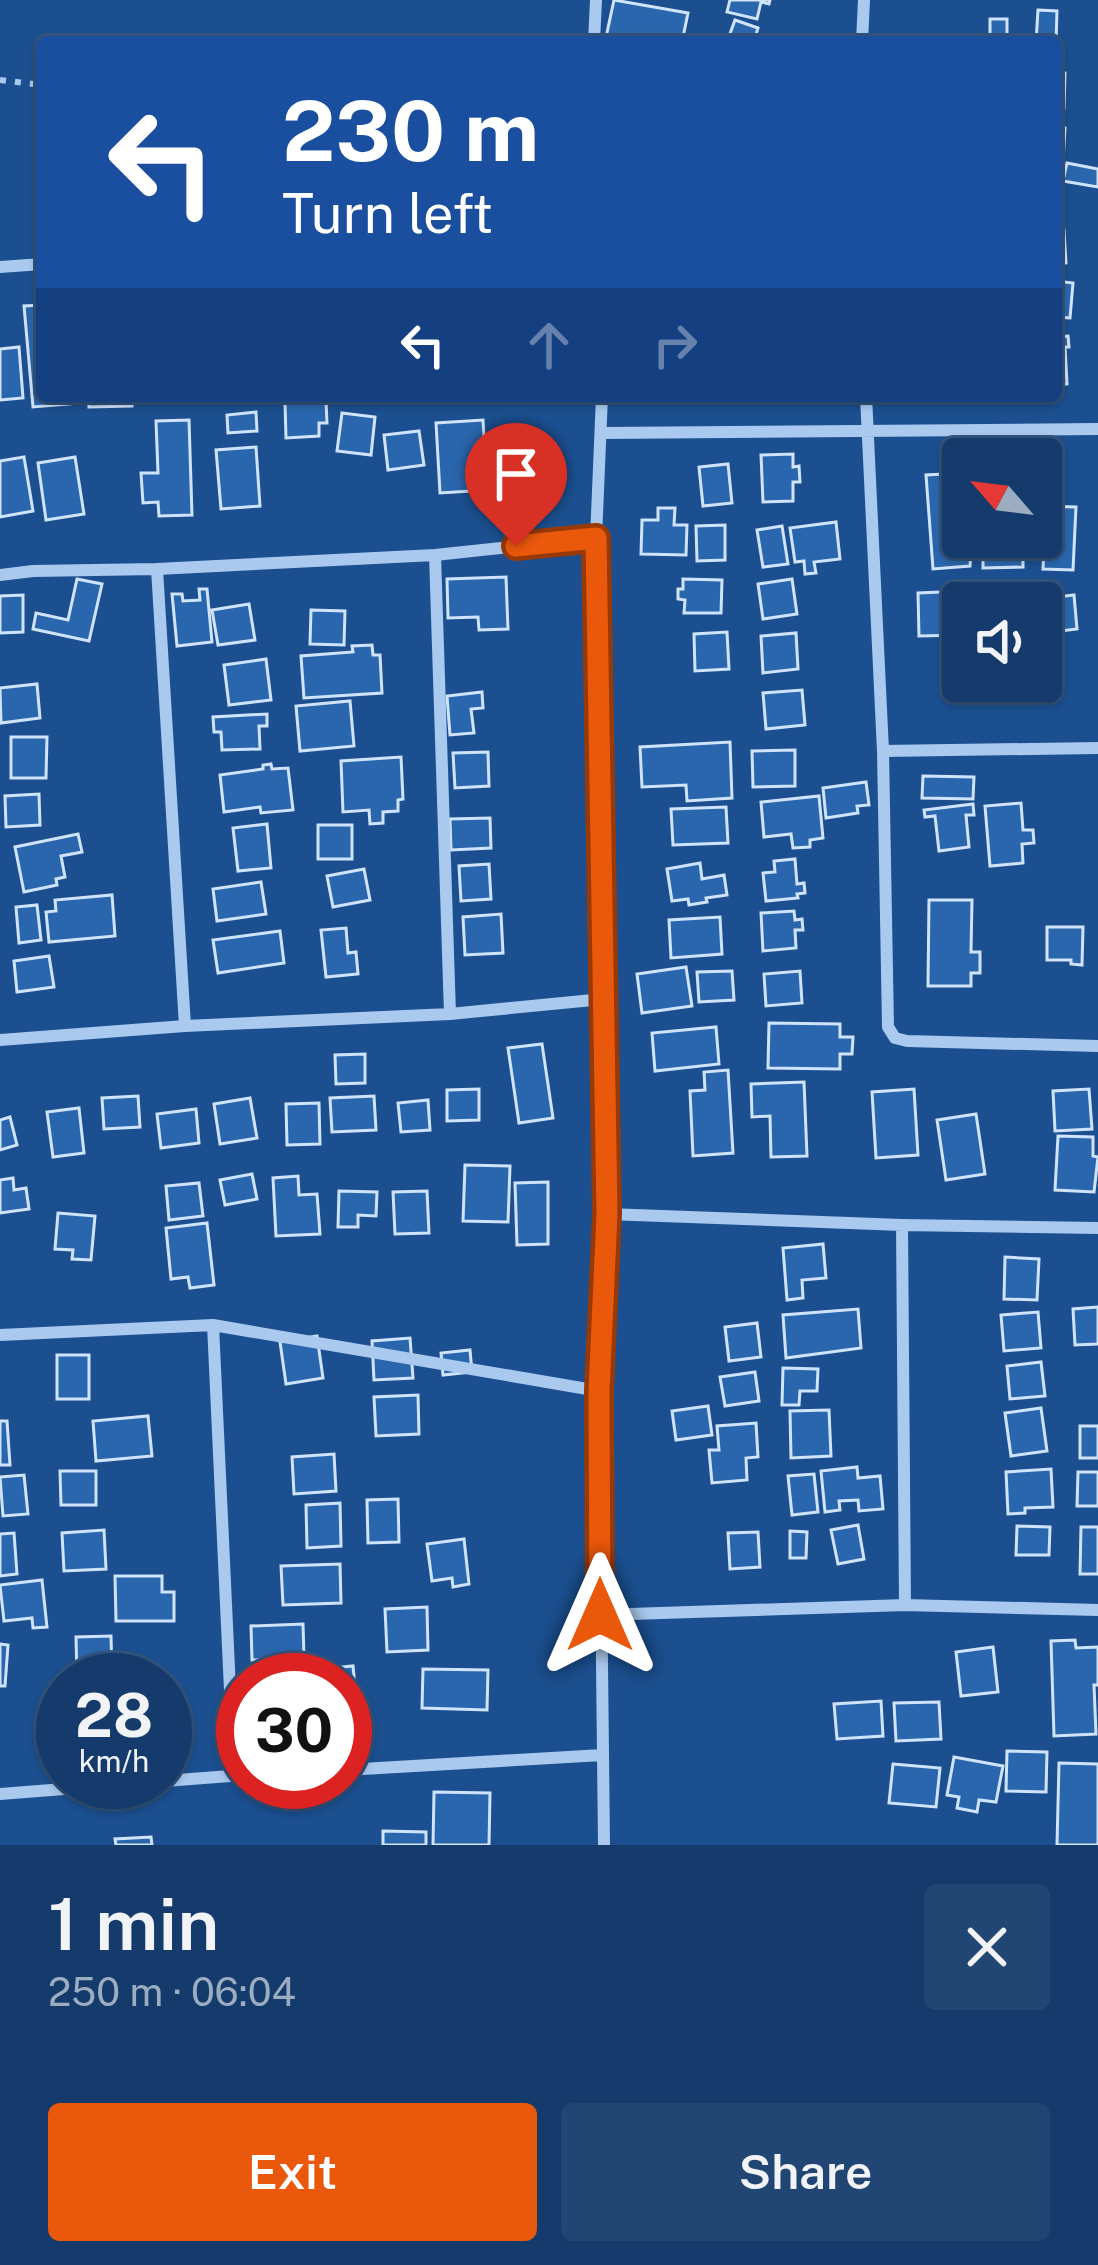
<!DOCTYPE html>
<html lang="en">
<head>
<meta charset="utf-8">
<style>
  :root { --surface:#143b6b; --page:#214673; --text:#f1f3f6; --muted:#9dadc1; --line:#33557e; --accent:#ea580c }
  body { margin:0; font-family:"Public Sans",sans-serif; background:var(--page); color:var(--text); height:100vh; display:flex; flex-direction:column; font-size:45px; white-space:nowrap }
  * { box-sizing:border-box; margin:0 }
  p { font-size:39px; color:var(--muted) }
  .icon { flex:none; width:66px; height:66px; fill:none; stroke:currentColor; stroke-width:2; stroke-linecap:round; stroke-linejoin:round }
  .map { position:relative; height:1845px; overflow:hidden }
  .sheet { display:flex; flex-direction:column; background:var(--surface); flex:1 }
  .sheet>* { flex:none }
  .guide { position:absolute; left:36px; top:36px; width:1026px; height:366px; border-radius:12px; box-shadow:0 3px 9px #0004,0 0 0 3px var(--line); background:#1a4fa0; color:#fff; overflow:hidden }
  .needle { width:78px; rotate:298deg }
  .controls { position:absolute; left:942px; top:438px; display:grid; gap:24px }
  .controls a { display:grid; place-items:center; width:120px; height:120px; border-radius:12px; background:var(--surface); box-shadow:0 3px 9px #0004,0 0 0 3px var(--line); font-size:60px }
  .speed { position:absolute; left:36px; top:1653px; display:flex; gap:24px; font-size:60px; font-weight:700; text-align:center }
  .speed>* { display:grid; place-content:center; width:156px; height:156px; border-radius:50%; background:var(--surface); box-shadow:0 3px 9px #0004,0 0 0 3px var(--line); line-height:1 }
  .speed small { font-size:30px; font-weight:400 }
  .speed .limit { border:18px solid #d22; background:#fff; color:#111 }
  .pin { position:absolute; display:grid; place-items:center; width:102px; height:102px; color:#fff; margin:-123px -51px; border-radius:50% 50% 50% 0; rotate:-45deg; box-shadow:0 0 12px #0007 }
  .pin .icon { rotate:45deg }
  .me { position:absolute; width:132px; margin:-66px; rotate:0deg; stroke-linejoin:round; filter:drop-shadow(0 0 9px #0008) }
  .turn { display:flex; align-items:center; gap:42px; height:252px; padding:0 48px; font-size:54px }
  .turn .icon { width:156px; height:156px; stroke-width:2.5 }
  .turn b { display:block; font-size:84px; line-height:102px }
  .lanes { display:flex; align-items:center; height:114px; padding:0 48px; background:#0003; justify-content:center; gap:60px; direction:ltr }
  .lanes .off { opacity:.35 }
  .round { display:grid; place-items:center; flex:none; width:126px; height:126px; border-radius:12px; background:var(--page) }
  .head { display:flex; align-items:center; justify-content:space-between; height:204px; padding:0 48px }
  h1 { font-size:72px; font-weight:600; line-height:90px }
  .primary-button { display:flex; gap:24px; margin-top:auto; padding:24px 48px }
  .primary-button a { flex:1; height:138px; border-radius:12px; background:var(--accent); color:#fff; font-size:48px; font-weight:600; line-height:138px; text-align:center }
  .primary-button a+a { background:var(--page); color:var(--text) }
  .map>svg:first-child { display:block }
  .building { fill:#2a66ad; stroke:#cfe3fa; stroke-width:3 }
  .lines { fill:none; stroke-linecap:round; stroke-linejoin:round }
  .path { stroke:#a9c9ee; stroke-width:6; stroke-dasharray:6 9; stroke-linecap:butt }
  .street { stroke:#a9c9ee; stroke-width:12 }
  .route-casing { stroke:#983908; stroke-width:30 }
  .route { stroke:#ea580c; stroke-width:21 }
</style>
</head>
<body>
<div class="map">
<svg width="1098" height="1845" viewBox="0 0 1098 1845">
  <rect width="100%" height="100%" fill="#1b4f8f"/>
  <!-- building -->
  <path class="building" d="M614 0 688 13 682 42H605Z
    M730 0H770L769 4 761 2 757 19 727 12Z
    M1038 10 1057 11 1056 42H1036Z
    M990 19H1007V42H990Z
    M735 20 758 28 754 41 756 42H727Z
    M1056 72 1065 73 1064 108 1056 107Z
    M1056 127 1065 128 1063 162H1056Z
    M1067 163 1098 169V187L1063 181Z
    M1064 230 1066 263 1056 264V231Z
    M1056 281 1073 283 1070 318 1056 317Z
    M42 305V396H69L70 404 33 407 24 306Z
    M1068 336 1069 347H1065L1067 384 1056 385V337Z
    M19 347 23 398 0 400V349Z
    M89 396H132V406L89 407Z
    M326 401 327 423H319V436L286 438 285 403Z
    M256 412 257 431 228 433 227 415Z
    M342 413 375 417 371 455 337 451Z
    M189 420 192 515 159 516 158 502 143 503 141 473H158L156 421Z
    M483 420 487 490 440 493 436 423Z
    M419 431 424 465 388 470 384 435Z
    M256 447 260 506 221 509 216 450Z
    M793 454V467L799 466 800 482H793V501L763 502 761 455Z
    M24 457 33 511 0 517V461Z
    M75 457 84 514 46 520 38 463Z
    M728 464 732 503 703 506 699 467Z
    M963 473V537H972L970 566 933 569 926 475Z
    M1041 506 1076 507 1073 570 1043 569 1044 548H1035L1036 537H1041Z
    M658 508H675L674 525H687L686 555 641 554 642 520H658Z
    M836 522 840 559 814 562 816 573 805 574 804 561 795 562 790 528Z
    M725 525V560L697 561 696 526Z
    M782 526 788 564 763 567 757 530Z
    M1023 543V567L983 568V544Z
    M506 577 508 629 479 630 478 617 448 618 447 579Z
    M77 579 102 584 89 641 33 629 36 613 68 620Z
    M683 579 722 580 721 613H684L685 600 678 599V589H683Z
    M792 579 797 614 763 619 758 584Z
    M199 589H207L212 642 177 646 172 594H182L183 601 200 600Z
    M964 591 963 635 919 636 918 593Z
    M23 595V632L0 633V596Z
    M1074 595 1077 629 1043 633 1039 599Z
    M249 604 255 640 218 645 212 610Z
    M311 610 345 611 344 645 310 644Z
    M727 632 729 669 695 671 694 634Z
    M796 633 798 669 763 673 761 636Z
    M372 645 373 655H380L382 693 304 698 301 656 353 652 352 646Z
    M266 659 271 700 229 705 224 665Z
    M37 684 40 718 1 723 0 688Z
    M802 690 805 725 766 729 763 693Z
    M482 692 483 708 471 709 474 733 450 735 447 696Z
    M350 701 354 746 300 751 296 706Z
    M267 714V726H259L260 749 222 750 221 732H214L213 717Z
    M11 737H47L46 778H11Z
    M730 742 732 798 687 801 686 785 642 787 640 747Z
    M795 750V786L753 787 752 751Z
    M488 752 489 786 455 788 453 753Z
    M401 757 403 799 398 800V811L383 812V823L370 824 369 810 343 812 341 761Z
    M271 764 272 769 288 768 293 810 261 813 260 807 224 812 220 775 263 769V765Z
    M923 776 974 777 973 799 922 798Z
    M866 782 869 805 857 806 858 813 826 818 823 788Z
    M39 794 40 825 6 827 5 796Z
    M819 796 823 838 810 840V847L793 848 791 834 764 837 761 802Z
    M1021 803 1023 830H1033L1034 843 1022 844 1023 863 990 866 985 806Z
    M973 804 974 815H966L969 847 939 851 935 816 925 817 924 810Z
    M726 807 728 843 673 845 671 809Z
    M490 818 491 848 451 850 450 819Z
    M267 824 271 868 238 871 233 828Z
    M318 825H352V859H318Z
    M78 834 82 852 61 856 65 877 56 879 57 885 24 892 15 847Z
    M795 859 797 884 804 883 805 893 797 894 798 898 766 901 763 873 775 872 774 861Z
    M700 863 702 879 724 875 727 895 706 898 707 902 689 905 688 899 672 901 667 869Z
    M489 864 491 899 461 901 459 866Z
    M364 869 370 900 333 907 327 876Z
    M261 882 266 914 217 921 213 889Z
    M112 895 115 936 49 942 46 912 56 911 55 900Z
    M929 900H972L971 952H980V973H971V986H928Z
    M37 905 41 940 19 943 16 907Z
    M794 911 795 920 802 919 803 930H795L796 948 763 951 761 913Z
    M501 914 503 953 465 955 463 917Z
    M720 917 722 954 671 958 669 920Z
    M1047 927H1083L1082 965 1071 964V960H1047Z
    M346 928 348 953 356 952 358 974 326 977 321 930Z
    M280 931 284 963 218 973 213 940Z
    M49 956 54 987 17 992 14 961Z
    M686 967 692 1006 642 1013 637 974Z
    M732 971 734 1000 699 1002 697 972Z
    M800 971 802 1003 766 1006 764 974Z
    M769 1023 840 1024V1037H853L852 1054H840V1069L768 1068Z
    M716 1027 719 1064 655 1071 652 1033Z
    M542 1044 553 1118 519 1123 508 1048Z
    M365 1054V1083L336 1084 335 1055Z
    M728 1070 733 1153 693 1156 690 1091 705 1090 704 1072Z
    M804 1082 807 1156 771 1157 770 1116 752 1117 751 1084Z
    M479 1089V1120L447 1121V1090Z
    M914 1089 918 1155 876 1158 872 1092Z
    M1089 1089 1092 1129 1055 1131 1053 1091Z
    M138 1096 140 1127 104 1129 102 1098Z
    M374 1096 376 1130 332 1132 330 1098Z
    M250 1098 257 1138 220 1144 214 1104Z
    M428 1100 430 1130 401 1132 398 1103Z
    M319 1103 320 1144 287 1145 286 1104Z
    M79 1108 84 1153 53 1157 47 1112Z
    M196 1109 199 1143 161 1148 157 1114Z
    M976 1114 985 1174 946 1180 937 1120Z
    M10 1117 17 1145 0 1150V1120Z
    M1058 1136 1093 1137V1156L1098 1157 1094 1192 1055 1190Z
    M465 1165 510 1166 508 1222 463 1221Z
    M252 1174 257 1199 225 1205 220 1180Z
    M298 1176 299 1195 317 1194 320 1234 276 1236 273 1178Z
    M13 1178 14 1190 26 1188 29 1209 0 1213V1180Z
    M548 1182V1244L517 1245 515 1183Z
    M199 1183 203 1216 169 1220 166 1186Z
    M339 1191 377 1192 376 1216 358 1215V1227H338Z
    M427 1191 429 1233 395 1234 393 1192Z
    M58 1213 95 1216 91 1260 72 1259 73 1250 55 1249Z
    M207 1223 214 1285 190 1288 188 1277 171 1279 166 1228Z
    M823 1244 826 1278 802 1280 803 1298 787 1300 783 1248Z
    M1005 1257 1039 1259 1037 1300 1004 1299Z
    M1098 1307V1344L1075 1345 1073 1309Z
    M858 1309 861 1348 786 1358 783 1315Z
    M1038 1312 1041 1348 1004 1351 1001 1315Z
    M757 1323 761 1357 729 1361 725 1327Z
    M317 1336 323 1378 286 1384 280 1342Z
    M410 1338 413 1378 374 1380 372 1341Z
    M470 1350 472 1372 443 1375 441 1353Z
    M57 1355H89V1399H57Z
    M1041 1362 1045 1396 1010 1399 1007 1366Z
    M783 1368 818 1369 817 1391H800L799 1405H782Z
    M755 1372 759 1401 725 1406 720 1377Z
    M418 1395 419 1434 376 1436 374 1397Z
    M708 1406 712 1435 676 1440 672 1411Z
    M1041 1408 1047 1451 1011 1456 1005 1413Z
    M829 1410 831 1456 791 1458 790 1411Z
    M148 1416 152 1456 96 1461 93 1421Z
    M0 1421H7L10 1465H0Z
    M756 1423 758 1457 746 1458 747 1480 712 1483 709 1450H719L717 1426Z
    M1080 1426H1098V1458H1080Z
    M334 1454 336 1491 294 1494 292 1457Z
    M857 1467 858 1478 880 1476 883 1509 859 1511 858 1500 839 1501 840 1510 825 1512 821 1471Z
    M1051 1469 1053 1507 1025 1508V1513L1008 1514 1006 1472Z
    M60 1471H96V1505H61Z
    M1078 1472H1098V1506H1077Z
    M814 1474 818 1512 792 1515 788 1476Z
    M24 1475 28 1514 3 1516 0 1477Z
    M398 1499 399 1542 368 1543 367 1500Z
    M340 1503 341 1546 307 1548 306 1505Z
    M858 1525 864 1559 838 1564 831 1530Z
    M1017 1526 1050 1527 1049 1555H1016Z
    M1081 1527H1098V1574H1080Z
    M104 1530 106 1569 64 1571 62 1533Z
    M790 1531 807 1532 806 1558H790Z
    M758 1532 760 1567 730 1569 728 1533Z
    M14 1533 17 1574 0 1576V1534Z
    M464 1539 469 1584 453 1587 452 1578 432 1581 427 1544Z
    M340 1564 341 1603 283 1605 281 1566Z
    M115 1576H162V1592H174V1621H116Z
    M42 1580 47 1627 33 1628 32 1618 4 1621 0 1585Z
    M427 1607 428 1650 387 1652 385 1609Z
    M303 1624 304 1658 252 1660 251 1626Z
    M111 1636 112 1677 77 1679 76 1637Z
    M1075 1640 1076 1648 1098 1647V1685H1094L1096 1734 1054 1736 1051 1641Z
    M0 1644 8 1645 5 1686H0Z
    M993 1647 998 1692 961 1696 956 1652Z
    M353 1666 359 1726 345 1728V1680H311L310 1670Z
    M423 1669 488 1670 487 1710 422 1708Z
    M881 1701 883 1736 837 1739 834 1704Z
    M939 1702 941 1739 896 1741 894 1703Z
    M1007 1751 1047 1752 1046 1792 1006 1791Z
    M954 1757 1003 1766 996 1802 979 1800 977 1812 957 1808 959 1797 947 1795Z
    M1059 1763 1098 1764V1845H1057Z
    M893 1764 940 1768 936 1807 889 1803Z
    M434 1792 490 1793 489 1845H433Z
    M383 1831 426 1832V1845H383Z
    M151 1837 152 1845H116L115 1839Z"/>
  <g class="lines">
    <!-- path -->
    <path class="path" d="M0 80 42 85"/>
    <!-- street -->
    <path class="street" d="M594 42 596 0
      M862 42 864 0
      M0 267 42 264
      M602 396 596 538 607 1214 599 1391 604 1845
      M866 396 883 751 888 1027 895 1038 907 1041 1098 1046
      M602 433 1098 429
      M435 555 450 1014
      M157 569 185 1026
      M0 575 33 571 157 569 435 555 596 538
      M883 751 1098 748
      M0 1040 185 1026 450 1014 603 999
      M607 1214 902 1225 1098 1228
      M902 1225 905 1605
      M213 1325 234 1776
      M0 1335 213 1325 599 1391
      M600 1615 905 1605 1098 1610
      M345 1770 602 1755
      M165 1781 243 1775
      M0 1794 153 1782"/>
  </g>
  <g class="lines">
    <defs>
      <path id="route" d="M516 546 596 538 607 1214 599 1391 600 1615"/>
    </defs>
    <!-- route casing -->
    <use href="#route" class="route-casing"/>
    <!-- route -->
    <use href="#route" class="route"/>
  </g>
</svg>
<div class="controls">
<a><svg class="needle" viewBox="-14 -14 28 28"><path d="M0-13l5 13h-10z" fill="#e53935"/><path d="M0 13l5-13h-10z" fill="#9dadc1"/></svg></a>
<a><svg class="icon" aria-label="sound" viewBox="0 0 24 24"><path d="M4 9h4l5-4v14l-5-4H4zM17 9q2 3 0 6"/></svg></a>
</div>
<div class="speed"><div>28<small>km/h</small></div><div class="limit">30</div></div>
<div class="pin" style="left:516px;top:546px;background:#d93025"><svg class="icon" aria-label="arrive" viewBox="0 0 24 24"><path d="M6 21V4h12l-3 4 3 4H6"/></svg></div>
<svg class="me" style="left:600px;top:1615px" viewBox="-20 -20 40 40"><path d="M0-17L14 15 0 8-14 15z" fill="#ea580c" stroke="#fff" stroke-width="4"/></svg>
<div class="guide">
<div class="turn"><svg class="icon" aria-label="left" viewBox="0 0 24 24"><path d="M17 20v-9H6M10 6l-5 5 5 5"/></svg><div><b>230 m</b>Turn left</div></div>
<div class="lanes"><svg class="icon" aria-label="left" viewBox="0 0 24 24"><path d="M17 20v-9H6M10 6l-5 5 5 5"/></svg><svg class="icon off" aria-label="ahead" viewBox="0 0 24 24"><path d="M12 20V5M6 11l6-6 6 6"/></svg><svg class="icon off" aria-label="right" viewBox="0 0 24 24"><path d="M7 20v-9h11M14 6l5 5-5 5"/></svg></div>
</div>
</div>
<section class="sheet">
<div class="head"><div><h1>1 min</h1><p>250 m · 06:04</p></div><a class="round"><svg class="icon" aria-label="close" viewBox="0 0 24 24"><path d="M6 6l12 12M18 6L6 18"/></svg></a></div>
<div class="primary-button"><a>Exit</a><a>Share</a></div>
</section>
</body>
</html>
